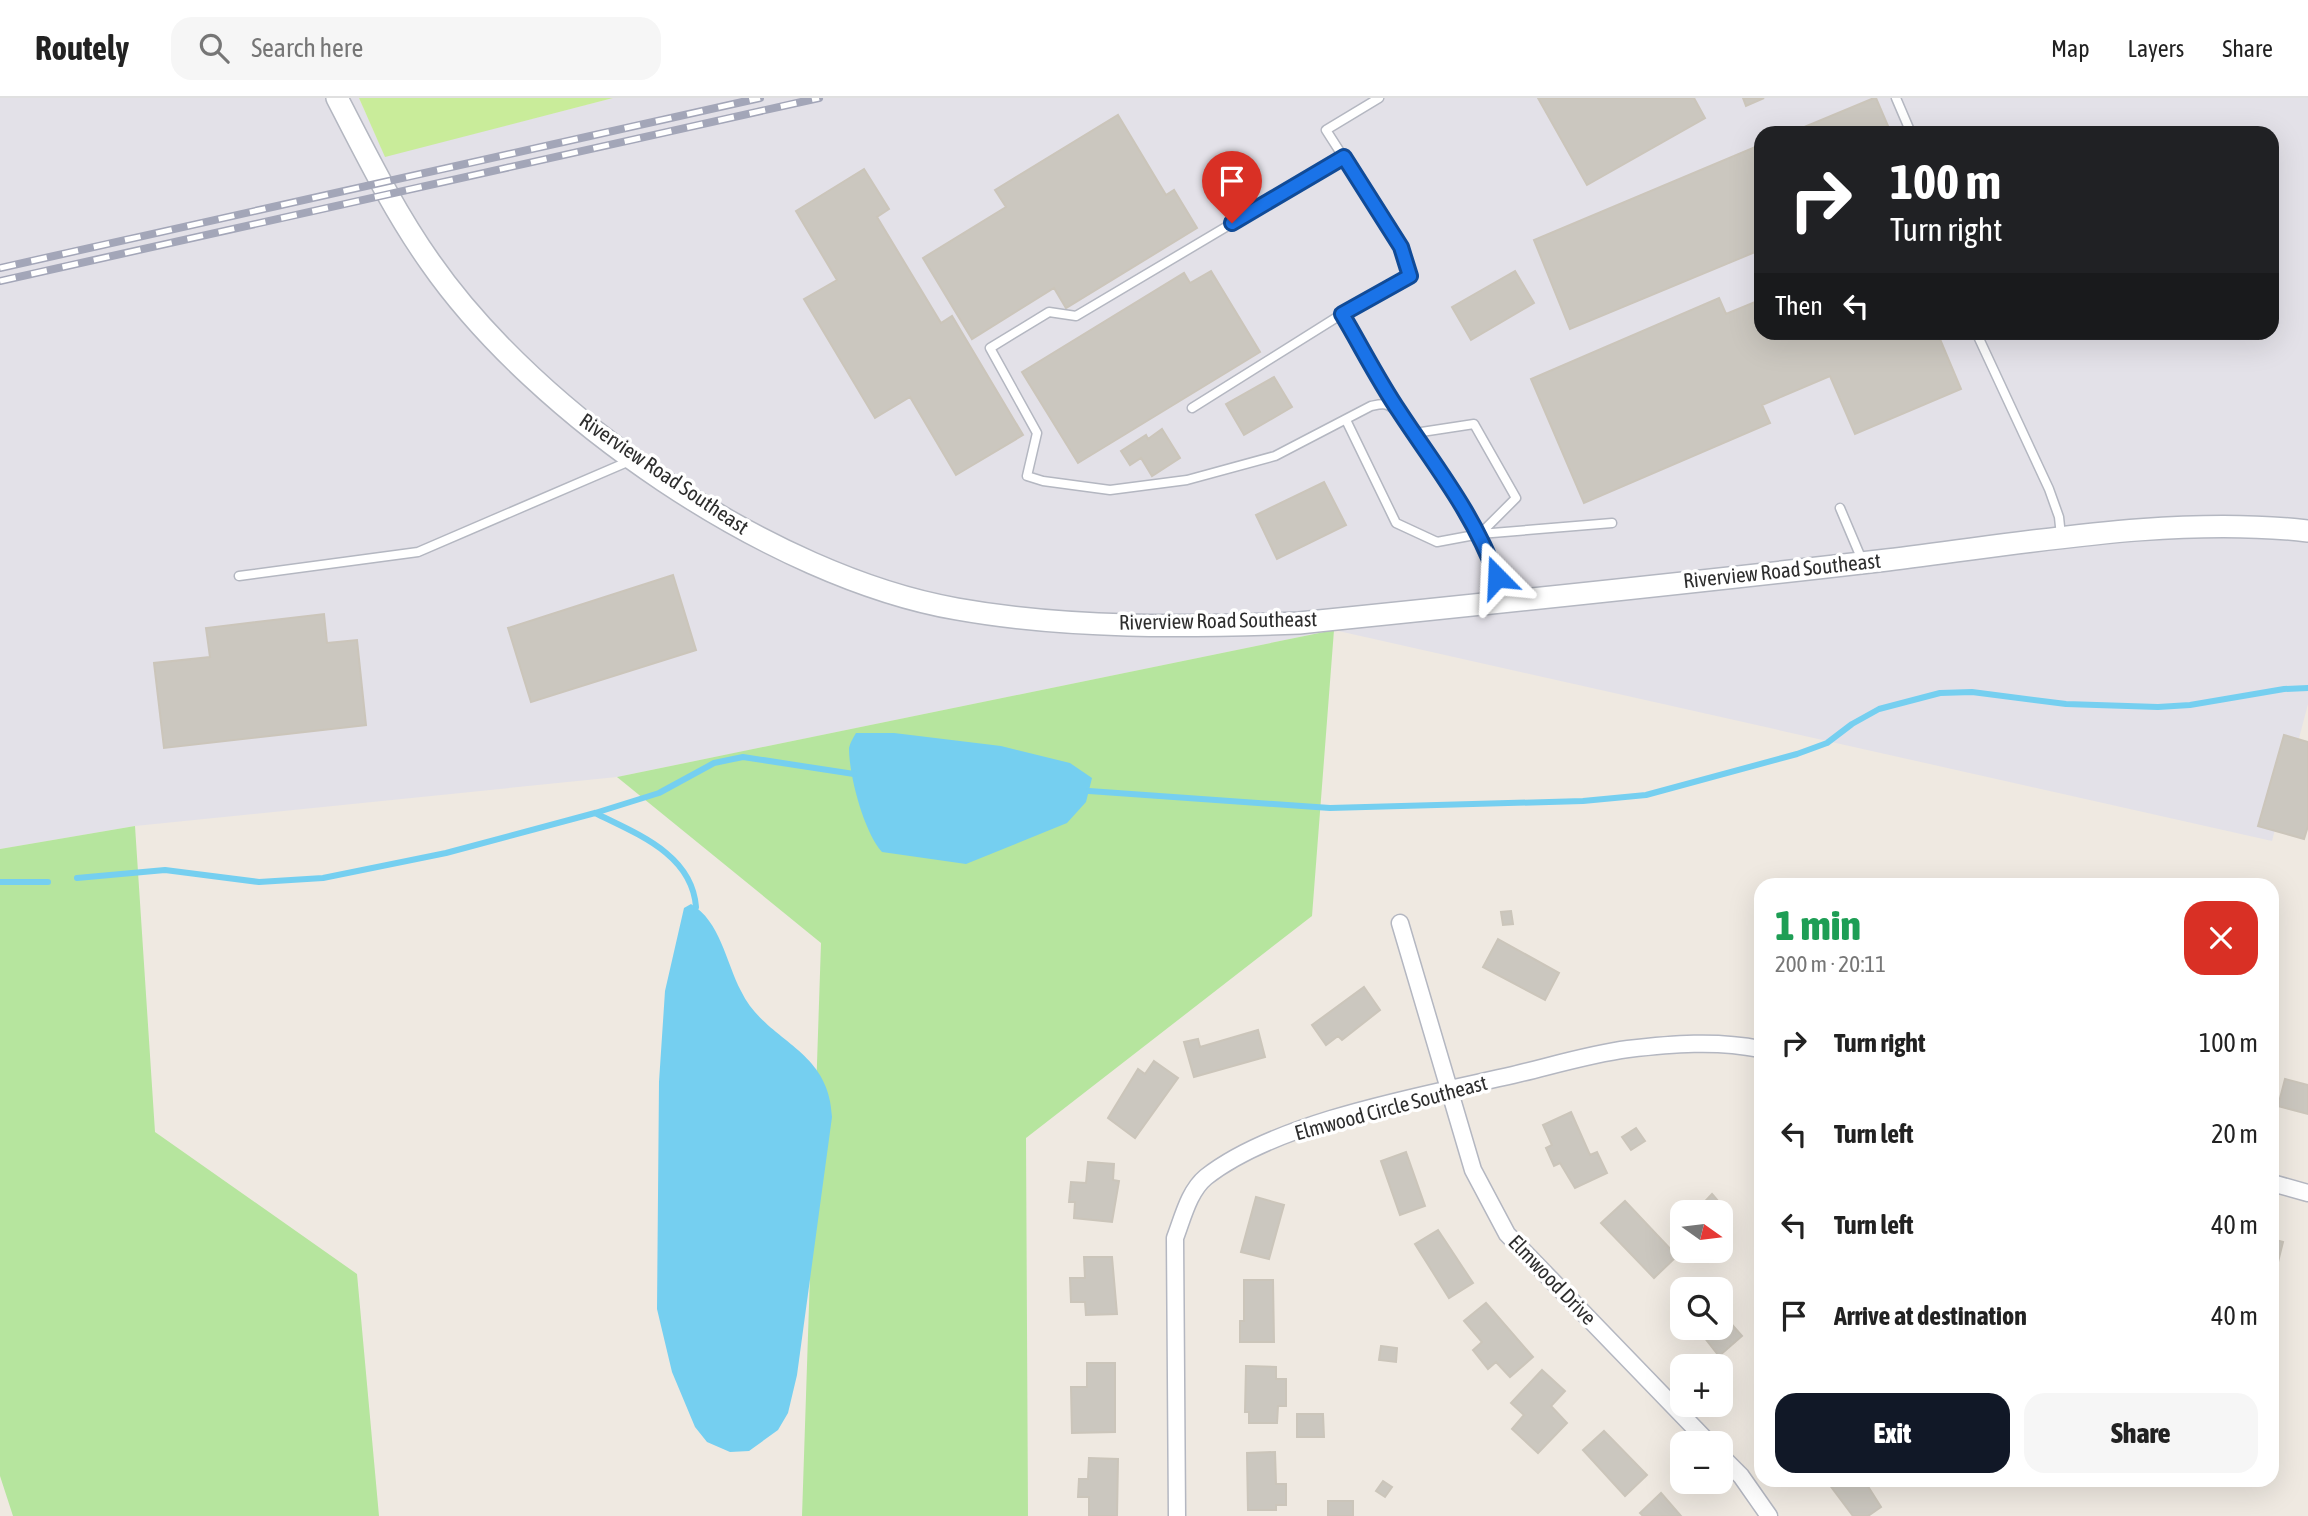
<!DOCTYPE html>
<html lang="en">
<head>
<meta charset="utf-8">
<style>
  :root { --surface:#fff; --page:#f6f6f6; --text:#222; --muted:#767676; --line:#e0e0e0; --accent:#111827 }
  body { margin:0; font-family:"Asap Condensed",sans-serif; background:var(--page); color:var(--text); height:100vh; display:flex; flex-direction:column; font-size:26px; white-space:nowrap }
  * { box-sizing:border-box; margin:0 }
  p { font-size:23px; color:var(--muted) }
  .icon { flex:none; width:38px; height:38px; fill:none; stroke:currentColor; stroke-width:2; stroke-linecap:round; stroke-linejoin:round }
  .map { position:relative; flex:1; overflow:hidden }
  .panel { position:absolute; left:1754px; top:780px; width:525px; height:609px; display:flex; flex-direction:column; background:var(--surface); border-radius:21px; box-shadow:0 7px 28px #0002 }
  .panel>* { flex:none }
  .banner { position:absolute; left:1754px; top:28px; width:525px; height:214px; border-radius:21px; box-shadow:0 7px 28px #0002; background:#202124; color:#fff; overflow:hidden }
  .needle { width:46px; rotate:104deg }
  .fabs { position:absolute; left:1670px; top:1102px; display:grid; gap:14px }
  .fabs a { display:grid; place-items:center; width:63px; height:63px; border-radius:14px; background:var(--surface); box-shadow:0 7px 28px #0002; font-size:35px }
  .pin { position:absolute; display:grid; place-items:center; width:60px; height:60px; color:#fff; margin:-72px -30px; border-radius:50% 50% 50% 0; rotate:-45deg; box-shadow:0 0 7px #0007 }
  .pin .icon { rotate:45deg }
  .me { position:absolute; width:77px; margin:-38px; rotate:339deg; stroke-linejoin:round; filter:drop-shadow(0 0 5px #0008) }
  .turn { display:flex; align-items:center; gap:24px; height:147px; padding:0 21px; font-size:32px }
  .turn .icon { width:91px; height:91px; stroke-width:2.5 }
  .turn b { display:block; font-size:49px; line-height:60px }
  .then { display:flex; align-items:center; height:66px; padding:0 21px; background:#0003; gap:14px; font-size:26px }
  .round { display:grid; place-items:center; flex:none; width:74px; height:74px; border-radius:21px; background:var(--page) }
  .head { display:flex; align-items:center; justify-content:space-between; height:119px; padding:0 21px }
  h1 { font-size:42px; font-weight:800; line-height:52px; color:#1e9e55 }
  .cta { display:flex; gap:14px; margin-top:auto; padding:14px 21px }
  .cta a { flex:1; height:80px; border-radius:21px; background:var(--accent); color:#fff; font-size:28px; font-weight:800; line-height:80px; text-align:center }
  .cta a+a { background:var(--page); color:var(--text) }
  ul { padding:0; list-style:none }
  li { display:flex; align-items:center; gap:21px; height:91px; padding:0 21px }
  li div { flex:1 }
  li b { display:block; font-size:26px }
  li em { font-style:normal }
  header { display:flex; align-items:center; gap:42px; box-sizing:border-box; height:98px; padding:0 35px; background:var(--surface); border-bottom:2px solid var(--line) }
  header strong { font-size:33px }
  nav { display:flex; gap:38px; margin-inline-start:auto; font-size:24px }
  .search { width:490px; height:63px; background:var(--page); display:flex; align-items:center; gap:18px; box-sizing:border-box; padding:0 24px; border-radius:21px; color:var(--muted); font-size:26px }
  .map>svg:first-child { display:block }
  .industrial { fill:#e3e1e8; fill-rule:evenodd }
  .green { fill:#b6e59e }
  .pitch { fill:#c9ec9a }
  .water { fill:#75cff0 }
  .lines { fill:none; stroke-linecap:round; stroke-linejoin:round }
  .stream { stroke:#75cff0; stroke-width:6 }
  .building { fill:#cbc7bf; stroke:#cbc5ba; stroke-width:2 }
  .service-casing { stroke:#b4b7c1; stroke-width:11 }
  .minor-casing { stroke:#b4b7c1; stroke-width:19 }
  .tertiary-casing { stroke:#b4b7c1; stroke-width:24 }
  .service { stroke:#fff; stroke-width:8 }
  .minor { stroke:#fff; stroke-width:16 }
  .tertiary { stroke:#fff; stroke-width:21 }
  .rail-casing { stroke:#a3a6b8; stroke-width:8 }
  .rail { stroke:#fff; stroke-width:5; stroke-dasharray:16; stroke-linecap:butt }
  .route-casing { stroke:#114b97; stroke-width:18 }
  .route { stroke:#1a73e8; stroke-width:12 }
  .labels { text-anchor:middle; stroke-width:7; stroke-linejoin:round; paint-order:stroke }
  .street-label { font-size:21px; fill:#2e2e2e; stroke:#fff }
</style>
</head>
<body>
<header>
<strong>Routely</strong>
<div class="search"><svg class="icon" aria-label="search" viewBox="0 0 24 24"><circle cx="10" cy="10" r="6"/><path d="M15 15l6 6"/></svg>Search here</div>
<nav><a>Map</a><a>Layers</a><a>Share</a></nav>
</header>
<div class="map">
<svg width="2308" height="1418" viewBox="0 0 2308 1418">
  <rect width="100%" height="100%" fill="#efe9e1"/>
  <!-- industrial -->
  <path class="industrial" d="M0 0H359L385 58 613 0H2308V606L2272 743 1334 532 617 679 135 728 0 751ZM1760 35H2272V234H1760Z"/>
  <!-- green -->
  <path class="green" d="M1334 532 1312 818 1026 1040 1028 1418H802L821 845 617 679Z
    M135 728 155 1034 357 1176 379 1418H13L0 1378V751Z"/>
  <!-- pitch -->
  <path class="pitch" d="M359 0H613L385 59Z"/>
  <!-- water -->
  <path class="water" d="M856 635H894L1001 648 1070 665 1092 680 1086 704 1067 725 966 766 882 754C864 734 849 678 849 650 850 645 853 640 856 635Z
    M691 806C720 823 726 864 741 893 766 945 829 949 832 1019L797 1277 788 1315 778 1332 749 1353 730 1354 707 1344 695 1329 672 1274 657 1211 659 984 665 893 684 810Z"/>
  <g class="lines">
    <!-- stream -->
    <path class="stream" d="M1089 693 1330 710 1583 703 1646 697 1797 656 1827 645 1852 626 1879 611 1940 595 1972 594 2066 606 2158 609 2190 607 2284 591 2308 590
      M595 715C637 736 692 756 696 809
      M77 780 165 772 259 784 323 780 446 755 595 715 659 695 714 665 743 659 854 676
      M0 784H48"/>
  </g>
  <!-- building -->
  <path class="building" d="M1538 0H1694L1705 20 1587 87Z
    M1743 0H1764L1746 8Z
    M1876 0 1891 35H1790L1874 0Z
    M1118 17 1166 97 1174 92 1197 130 1066 210 1054 190 972 241 923 160 1006 109 995 92Z
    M1760 47V152L1570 231 1534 142Z
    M864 71 889 111 877 119 941 225 952 218 1023 337 956 377 910 299 875 320 804 201 837 182 796 113Z
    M1211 173 1260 254 1078 365 1022 274 1184 175 1190 185Z
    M1515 173 1534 205 1471 242 1452 209Z
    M1719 200 1726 216 1760 202V234H1937L1961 291 1855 336 1830 278 1762 307 1770 325 1584 405 1531 281Z
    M1274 279 1292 309 1244 337 1226 306Z
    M1162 331 1180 360 1152 378 1141 360 1130 367 1121 353 1146 337 1148 341Z
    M1324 384 1346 427 1277 461 1256 417Z
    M673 477 696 552 531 604 508 530Z
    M324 516 327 545 357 542 366 627 164 650 154 565 210 559 206 530Z
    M2284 637 2308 644V728L2304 741 2258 728Z
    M1511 813 1513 826 1503 827 1501 814Z
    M1498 841 1559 875 1545 902 1483 869Z
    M1364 889 1380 912 1342 942 1338 938 1326 947 1312 927Z
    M1258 932 1265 959 1194 979 1184 944 1198 941 1200 949Z
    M1154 963 1178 980 1135 1040 1108 1020 1138 971 1145 976Z
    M2285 981 2308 987V1016L2278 1008Z
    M1571 1014 1590 1057 1597 1054 1607 1075 1575 1090 1560 1065 1554 1068 1546 1050 1552 1047 1543 1027Z
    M1636 1030 1645 1043 1631 1052 1622 1039Z
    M1406 1054 1425 1108 1400 1117 1381 1063Z
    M1088 1064 1114 1066 1113 1082 1119 1083 1112 1124 1074 1120 1075 1104H1069L1071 1084 1086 1085Z
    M1712 1096 1724 1110 1719 1115H1694Z
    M1256 1099 1284 1107 1269 1161 1241 1154Z
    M1625 1103 1677 1158 1654 1180 1601 1125Z
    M1438 1132 1473 1185 1449 1200 1415 1146Z
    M2272 1141 2283 1144 2276 1172 2272 1171Z
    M1084 1159H1112L1117 1216 1086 1217 1085 1204H1071L1070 1180H1085Z
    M1244 1182H1273L1274 1244H1240V1223H1244Z
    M1486 1205 1533 1259 1510 1279 1496 1264 1488 1271 1473 1252 1482 1244 1464 1223Z
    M1720 1213 1742 1238 1719 1258 1697 1230H1720Z
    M1381 1248 1397 1250 1396 1264 1379 1262Z
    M1087 1265H1115V1334L1072 1335 1071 1289H1087Z
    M1246 1268 1276 1269V1281H1286V1308H1278L1277 1325H1249V1314H1245Z
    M1542 1272 1565 1293 1551 1308 1567 1325 1538 1355 1512 1331 1524 1317 1511 1305Z
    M1297 1316H1323L1324 1339H1297Z
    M1604 1333 1647 1377 1625 1398 1583 1352Z
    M1275 1354 1276 1386H1286V1407H1276V1412H1248L1247 1355Z
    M1089 1360 1118 1361 1117 1418H1089V1399H1078L1079 1381H1088Z
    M1826 1382H1864L1881 1409 1868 1418H1853Z
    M1383 1383 1392 1389 1385 1399 1376 1393Z
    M1661 1395 1681 1418H1643L1640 1415Z
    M1328 1403H1353V1418H1328Z"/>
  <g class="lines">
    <defs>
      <path id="service" d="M1896 0 1911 35
        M1344 59 1076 218 1049 214 990 250 1037 335 1027 378 1043 383 1110 392 1187 382 1275 358 1371 308C1376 307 1383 305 1387 307 1409 314 1467 411 1480 434 1491 455 1497 479 1501 502
        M1342 216 1410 178 1401 149 1326 32 1379 0
        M1976 234 2049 391 2059 419 2061 438
        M1192 310 1342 216 1398 312
        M1346 322 1396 425 1437 444 1480 436 1612 425
        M1415 335 1474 326 1516 400 1480 436
        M1840 410 1862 462
        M239 478 418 454 632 362"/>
      <path id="minor" d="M1400 825 1473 1072 1507 1136 1710 1346
        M2272 1085 2308 1095
        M1720 1357 1741 1378 1769 1418
        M1177 1418 1175 1140C1183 1119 1189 1093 1206 1079 1277 1023 1425 997 1513 977 1551 968 1590 956 1628 951 1671 946 1717 942 1760 951"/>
      <path id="tertiary" d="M337 0C366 56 394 113 430 164 537 318 772 479 957 511 1069 531 1186 529 1299 525 1495 505 1691 485 1887 462 2022 446 2173 417 2308 433"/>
    </defs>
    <!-- service casing -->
    <use href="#service" class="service-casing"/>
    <!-- minor casing -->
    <use href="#minor" class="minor-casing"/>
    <!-- tertiary casing -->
    <use href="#tertiary" class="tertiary-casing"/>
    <!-- service -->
    <use href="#service" class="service"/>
    <!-- minor -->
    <use href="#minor" class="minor"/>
    <!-- tertiary -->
    <use href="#tertiary" class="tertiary"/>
    <defs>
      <path id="rail" d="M0 170 760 0
        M0 183 819 0"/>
    </defs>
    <!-- rail casing -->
    <use href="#rail" class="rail-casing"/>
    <!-- rail -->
    <use href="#rail" class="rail"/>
  </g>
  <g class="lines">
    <defs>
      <path id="route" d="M1232 125 1344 59 1401 149 1410 178 1342 216C1361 248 1378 282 1399 313 1437 371 1472 413 1497 479"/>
    </defs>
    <!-- route casing -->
    <use href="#route" class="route-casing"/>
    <!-- route -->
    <use href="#route" class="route"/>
  </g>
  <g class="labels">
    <!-- street labels -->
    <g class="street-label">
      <text transform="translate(664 376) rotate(34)" y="7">Riverview Road Southeast</text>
      <text transform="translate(1782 473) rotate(-6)" y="7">Riverview Road Southeast</text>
      <text transform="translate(1218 523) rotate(-1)" y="7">Riverview Road Southeast</text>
      <text transform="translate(1391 1010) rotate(-15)" y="7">Elmwood Circle Southeast</text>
      <text transform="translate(1552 1182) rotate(46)" y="7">Elmwood Drive</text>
    </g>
  </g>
</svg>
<div class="fabs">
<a><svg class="needle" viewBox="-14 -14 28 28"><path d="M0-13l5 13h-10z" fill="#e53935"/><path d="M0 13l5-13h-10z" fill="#767676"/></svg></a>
<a><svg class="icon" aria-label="search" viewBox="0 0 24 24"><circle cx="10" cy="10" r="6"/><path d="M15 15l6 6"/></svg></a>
<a>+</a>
<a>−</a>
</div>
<div class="pin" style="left:1232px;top:125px;background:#d93025"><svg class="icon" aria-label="arrive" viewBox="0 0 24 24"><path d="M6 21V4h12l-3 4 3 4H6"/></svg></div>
<svg class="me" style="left:1497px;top:479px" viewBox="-20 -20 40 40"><path d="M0-17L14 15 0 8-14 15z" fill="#1a73e8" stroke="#fff" stroke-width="4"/></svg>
<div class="banner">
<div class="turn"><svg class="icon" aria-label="right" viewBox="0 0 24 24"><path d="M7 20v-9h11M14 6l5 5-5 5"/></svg><div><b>100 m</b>Turn right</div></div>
<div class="then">Then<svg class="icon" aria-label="left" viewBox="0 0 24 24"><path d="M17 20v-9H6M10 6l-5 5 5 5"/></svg></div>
</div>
<section class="panel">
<div class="head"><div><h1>1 min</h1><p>200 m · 20:11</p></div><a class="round" style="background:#d93025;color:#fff"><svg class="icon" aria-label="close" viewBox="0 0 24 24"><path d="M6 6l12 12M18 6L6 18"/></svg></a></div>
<ul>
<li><svg class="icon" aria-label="right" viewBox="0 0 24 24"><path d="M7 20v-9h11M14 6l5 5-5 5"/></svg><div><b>Turn right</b></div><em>100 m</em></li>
<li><svg class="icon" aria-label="left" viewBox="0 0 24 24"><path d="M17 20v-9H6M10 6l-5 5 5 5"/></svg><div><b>Turn left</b></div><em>20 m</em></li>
<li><svg class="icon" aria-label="left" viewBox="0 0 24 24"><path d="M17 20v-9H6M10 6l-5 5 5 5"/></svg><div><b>Turn left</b></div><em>40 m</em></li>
<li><svg class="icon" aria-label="arrive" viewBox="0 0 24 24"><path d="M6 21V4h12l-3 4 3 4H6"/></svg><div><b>Arrive at destination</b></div><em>40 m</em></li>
</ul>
<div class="cta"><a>Exit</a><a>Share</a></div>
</section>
</div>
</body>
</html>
